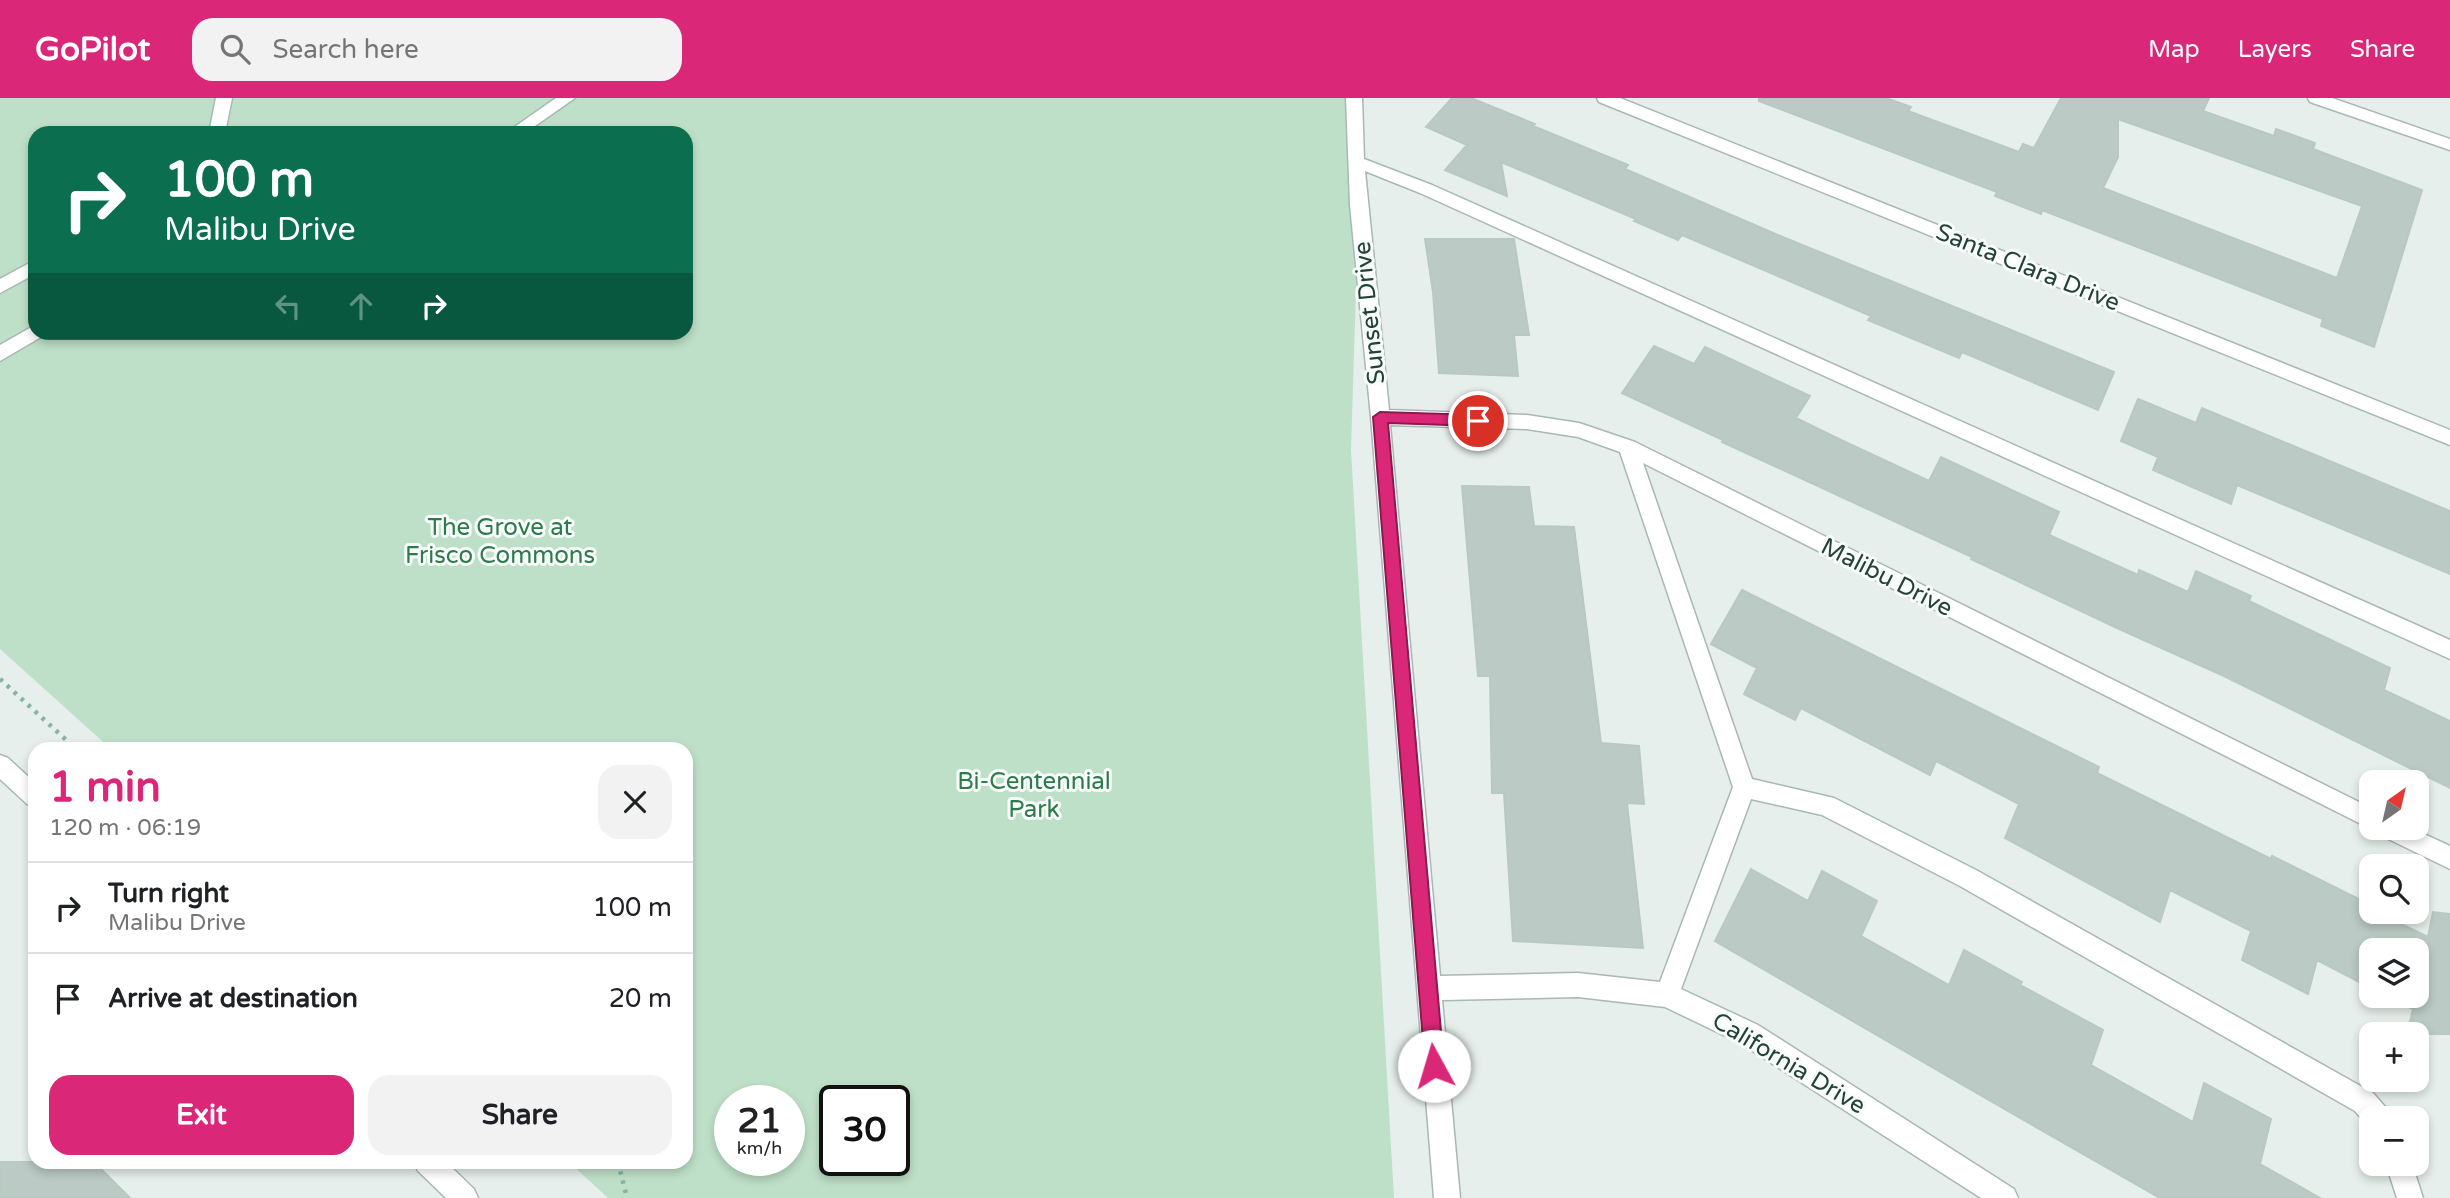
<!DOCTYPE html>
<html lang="en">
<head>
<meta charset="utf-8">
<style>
  :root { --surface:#fff; --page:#f2f2f2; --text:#202124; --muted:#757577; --line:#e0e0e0; --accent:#db2777 }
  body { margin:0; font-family:"Varela Round",sans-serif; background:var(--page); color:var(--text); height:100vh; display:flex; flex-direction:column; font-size:26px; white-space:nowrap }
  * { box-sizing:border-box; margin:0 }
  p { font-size:23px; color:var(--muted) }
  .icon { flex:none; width:38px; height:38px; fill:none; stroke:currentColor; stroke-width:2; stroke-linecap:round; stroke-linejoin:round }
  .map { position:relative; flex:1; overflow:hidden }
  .details { position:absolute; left:28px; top:644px; width:665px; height:427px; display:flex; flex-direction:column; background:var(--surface); border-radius:21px; box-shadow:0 4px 10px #0003 }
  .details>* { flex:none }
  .top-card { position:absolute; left:28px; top:28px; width:665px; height:214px; border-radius:21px; box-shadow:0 4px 10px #0003; background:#0b6e4f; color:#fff; overflow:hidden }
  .needle { width:46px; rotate:34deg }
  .buttons { position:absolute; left:2359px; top:672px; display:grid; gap:14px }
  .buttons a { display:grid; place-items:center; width:70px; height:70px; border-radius:14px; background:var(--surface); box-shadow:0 4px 10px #0003; font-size:35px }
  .speed { position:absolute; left:714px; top:987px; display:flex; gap:14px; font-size:35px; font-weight:700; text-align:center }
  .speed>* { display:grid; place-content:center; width:91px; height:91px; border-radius:50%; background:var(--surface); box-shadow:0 4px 10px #0003; line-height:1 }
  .speed small { font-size:18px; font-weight:400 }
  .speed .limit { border:4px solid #111; border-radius:10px; background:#fff; color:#111 }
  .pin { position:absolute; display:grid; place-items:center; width:60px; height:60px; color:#fff; margin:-30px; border:4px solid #fff; border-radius:50%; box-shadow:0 2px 7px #0007 }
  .me { position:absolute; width:77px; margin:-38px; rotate:354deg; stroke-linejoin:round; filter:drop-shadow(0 0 5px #0008) }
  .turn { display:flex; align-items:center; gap:24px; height:147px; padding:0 21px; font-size:32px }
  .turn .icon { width:91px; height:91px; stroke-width:2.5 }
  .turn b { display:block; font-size:49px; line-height:60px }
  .lanes { display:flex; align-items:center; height:66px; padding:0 21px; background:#0003; justify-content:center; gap:35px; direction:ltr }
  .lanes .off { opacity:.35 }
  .round { display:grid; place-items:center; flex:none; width:74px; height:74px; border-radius:21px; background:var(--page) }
  .headline { display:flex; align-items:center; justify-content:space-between; height:119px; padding:0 21px }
  h1 { font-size:42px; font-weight:700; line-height:52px; color:var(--accent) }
  .button { display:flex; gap:14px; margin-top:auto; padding:14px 21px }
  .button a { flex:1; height:80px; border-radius:21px; background:var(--accent); color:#fff; font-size:28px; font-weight:700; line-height:80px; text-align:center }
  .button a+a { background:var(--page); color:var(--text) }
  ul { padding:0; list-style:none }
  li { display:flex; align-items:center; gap:21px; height:91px; padding:0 21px; border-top:2px solid var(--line) }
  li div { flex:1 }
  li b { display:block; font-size:26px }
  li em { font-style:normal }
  header { display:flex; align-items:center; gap:42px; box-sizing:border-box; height:98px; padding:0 35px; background:var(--accent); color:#fff }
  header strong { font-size:33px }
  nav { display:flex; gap:38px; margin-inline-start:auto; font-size:24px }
  .search { width:490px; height:63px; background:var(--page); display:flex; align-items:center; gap:18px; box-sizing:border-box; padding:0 24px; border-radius:21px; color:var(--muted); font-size:26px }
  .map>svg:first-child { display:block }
  .green { fill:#bfe0c8; fill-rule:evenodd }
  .building { fill:#bbcac4; stroke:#b8c9c2; stroke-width:2; fill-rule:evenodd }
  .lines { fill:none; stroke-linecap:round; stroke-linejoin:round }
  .minor-casing { stroke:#a8b8b2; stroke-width:3 }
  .path { stroke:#86b3a5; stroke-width:4.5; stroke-dasharray:3.5 6; stroke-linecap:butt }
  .minor { fill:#fff; fill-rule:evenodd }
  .route { fill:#db2777; stroke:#8e194d; stroke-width:2 }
  .labels { text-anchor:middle; stroke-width:6; stroke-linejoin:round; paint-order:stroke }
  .street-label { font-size:24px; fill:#24423a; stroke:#f7fbf9 }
  .park-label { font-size:24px; fill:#2d7a4b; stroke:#f7fbf9 }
</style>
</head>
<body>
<header>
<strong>GoPilot</strong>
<div class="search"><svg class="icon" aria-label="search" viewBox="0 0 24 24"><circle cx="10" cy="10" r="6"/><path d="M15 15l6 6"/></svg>Search here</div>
<nav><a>Map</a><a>Layers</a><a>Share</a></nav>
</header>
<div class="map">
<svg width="2450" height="1100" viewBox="0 0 2450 1100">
  <rect width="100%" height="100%" fill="#e6efeb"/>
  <!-- green -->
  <path class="green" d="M0 0H1362L1351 352 1394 1100H608L569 1064H686V651H111L0 551ZM35 35H686V234H35ZM730 1003H789V1062H730ZM835 1003H894V1062H835Z"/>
  <!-- building -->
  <path class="building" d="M1452 0H1471L1535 26 1533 28 1628 67 1625 71 1773 135 2114 274 2098 312 1962 254 1959 260 1868 222 1871 218 1682 137 1678 142 1634 123 1636 121 1501 64 1507 98 1445 72 1467 47 1426 29Z
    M1759 0H1886L1911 9 1908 13 2019 54 2023 46 2034 50 2061 0H2209L2203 13 2274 38 2276 31 2315 45 2313 51 2422 92 2374 249 2321 228 2323 221 2042 112 2041 116 1995 98 1997 94 1759 3ZM2118 21 2362 108 2337 180 2103 90 2118 59Z
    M1425 141H1514L1529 237H1514L1518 278 1439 275 1433 194Z
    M1654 248 1694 266 1705 249 1810 298 1796 320 1841 342 1929 383 1941 359 2059 414 2049 437 2138 477 2139 472 2188 494 2196 473 2251 498 2249 503 2390 570 2384 592 2450 623V690L2224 578 2117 530 1971 461 1972 459 1722 344 1723 342 1622 295Z
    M2138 301 2196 325 2202 310 2450 413V476L2237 387 2231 406 2153 372 2158 359 2121 343Z
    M1462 388 1529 389 1534 428 1574 429 1601 645 1639 648 1644 706 1627 705 1643 850 1513 843 1504 695H1492L1490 578H1478Z
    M1742 492 2099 669 2097 675 2271 761 2272 758 2371 807V814H2384L2392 818 2391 821 2428 839 2433 814 2450 816V936H2407L2413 911 2386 898H2417V852H2371V890L2317 862 2308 896 2242 862 2251 833 2170 792 2160 824 2005 740 2019 706 1936 663 1930 677 1801 610 1795 622 1744 596 1757 570 1711 546Z
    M1751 771 1808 803 1822 773 1877 803 1861 838 1949 887 1964 852 2022 884 2020 887 2103 932 2091 967 2193 1024 2204 985 2271 1021 2260 1066 2320 1100H2160L1980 997 1715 843Z
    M0 1064H94L130 1100H0Z"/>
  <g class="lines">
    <defs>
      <path id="minor" d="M216 0H232L225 35H209Z
        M556 0H575L525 35H506Z
        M1346 0H1362L1364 61 1432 87 2450 542V561L1420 95 1365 73 1389 312 1527 317 1579 325 1635 344 2371 710V730H2375L2371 731 1643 365 1752 681 1834 700 1976 772 2373 995 2387 1011 2391 1020H2371V1030L2369 1029 2355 1013 1960 788 1822 717 1751 701 1681 891 1758 927 2014 1091 2018 1100H1981L1740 945 1665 909 1578 899 1442 902 1460 1100H1434L1371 319 1350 107ZM1390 327 1527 331 1578 339 1620 354 1733 689 1660 884 1578 875 1440 878Z
        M1597 0H1620L2450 332V347L1599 4Z
        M2308 0H2332L2450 41V52L2310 4Z
        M35 162V176L0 195V181Z
        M35 227V234H44L41 239 0 263V247Z
        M0 657 8 660 35 685V709L27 706 0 681Z
        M2377 730H2411L2450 748V771L2380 737Z
        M414 1064H446L474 1091 478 1100H446L418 1073Z
        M2386 1066H2412L2423 1100H2397Z"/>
    </defs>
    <!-- minor casing -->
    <use href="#minor" class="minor-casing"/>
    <!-- path -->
    <path class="path" d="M0 581 76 651
      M618 1064 627 1100"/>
    <!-- minor -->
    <use href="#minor" class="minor"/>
  </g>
  <!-- route -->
  <path class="route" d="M1380 314 1478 317 1485 323 1478 328 1388 325 1444 968 1441 975 1434 978 1428 975 1425 968 1373 319Z"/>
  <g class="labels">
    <!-- street labels -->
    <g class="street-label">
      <text transform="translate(2028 169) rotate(22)" y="8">Santa Clara Drive</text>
      <text transform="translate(1369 215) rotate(-96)" y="8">Sunset Drive</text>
      <text transform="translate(1887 479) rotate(27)" y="8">Malibu Drive</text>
      <text transform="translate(1789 965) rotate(31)" y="8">California Drive</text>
    </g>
    <!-- park labels -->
    <g class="park-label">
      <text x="500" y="437">The Grove at<tspan x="500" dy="28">Frisco Commons</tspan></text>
      <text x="1034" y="691">Bi-Centennial<tspan x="1034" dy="28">Park</tspan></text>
    </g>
  </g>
</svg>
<div class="buttons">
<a><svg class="needle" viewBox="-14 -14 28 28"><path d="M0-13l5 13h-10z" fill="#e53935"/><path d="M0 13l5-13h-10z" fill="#757577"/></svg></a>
<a><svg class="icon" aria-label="search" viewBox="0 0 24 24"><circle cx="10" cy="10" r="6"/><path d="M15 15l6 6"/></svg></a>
<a><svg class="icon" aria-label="layers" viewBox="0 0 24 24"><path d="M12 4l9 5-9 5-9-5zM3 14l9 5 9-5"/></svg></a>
<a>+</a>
<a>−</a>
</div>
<div class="speed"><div>21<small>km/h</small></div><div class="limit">30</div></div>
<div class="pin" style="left:1478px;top:323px;background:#d93025"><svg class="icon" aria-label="arrive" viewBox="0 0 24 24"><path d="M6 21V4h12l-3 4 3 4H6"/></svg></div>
<svg class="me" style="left:1434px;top:968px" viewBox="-20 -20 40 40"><circle r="19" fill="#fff"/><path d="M0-13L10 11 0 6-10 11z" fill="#db2777"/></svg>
<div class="top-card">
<div class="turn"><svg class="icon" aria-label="right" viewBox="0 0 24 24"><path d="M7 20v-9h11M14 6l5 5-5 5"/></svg><div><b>100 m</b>Malibu Drive</div></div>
<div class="lanes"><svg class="icon off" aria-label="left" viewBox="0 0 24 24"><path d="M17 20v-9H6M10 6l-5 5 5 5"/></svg><svg class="icon off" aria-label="ahead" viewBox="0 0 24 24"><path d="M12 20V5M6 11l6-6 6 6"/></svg><svg class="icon" aria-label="right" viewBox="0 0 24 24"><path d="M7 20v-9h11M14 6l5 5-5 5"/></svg></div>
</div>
<section class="details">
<div class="headline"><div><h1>1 min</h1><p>120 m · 06:19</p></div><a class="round"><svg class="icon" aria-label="close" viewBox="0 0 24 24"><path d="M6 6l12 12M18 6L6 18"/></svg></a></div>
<ul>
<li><svg class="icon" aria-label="right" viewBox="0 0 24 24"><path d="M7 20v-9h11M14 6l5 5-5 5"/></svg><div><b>Turn right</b><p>Malibu Drive</p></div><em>100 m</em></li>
<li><svg class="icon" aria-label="arrive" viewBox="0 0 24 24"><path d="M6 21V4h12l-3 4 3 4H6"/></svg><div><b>Arrive at destination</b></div><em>20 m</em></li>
</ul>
<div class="button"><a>Exit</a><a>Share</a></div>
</section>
</div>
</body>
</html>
